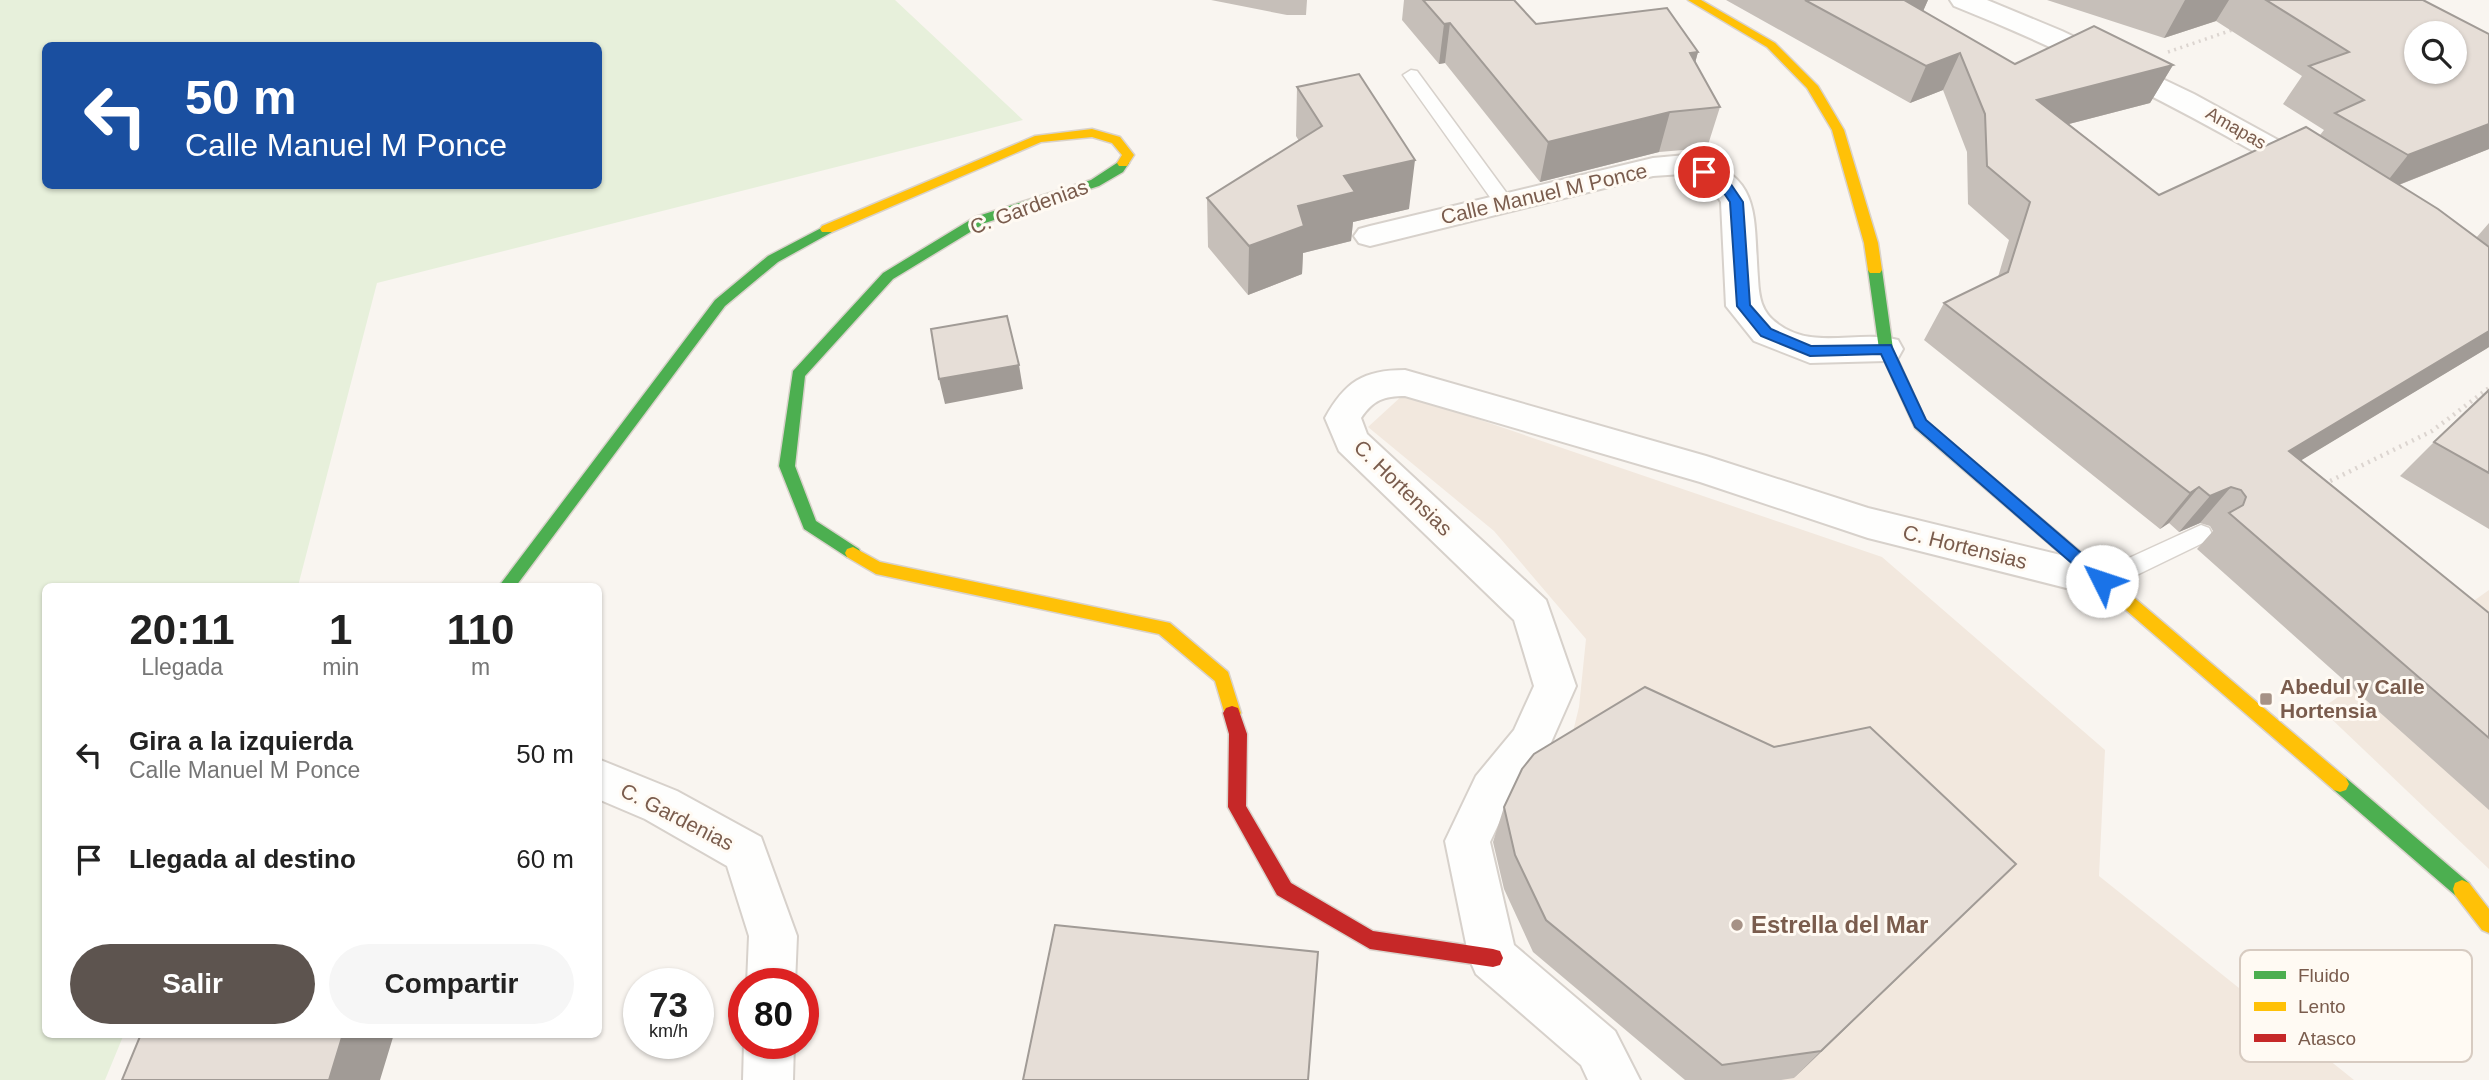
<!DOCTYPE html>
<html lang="es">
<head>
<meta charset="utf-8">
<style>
  :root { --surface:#fff; --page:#f6f6f6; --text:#222; --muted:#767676; --accent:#5d544f }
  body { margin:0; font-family:Arial,sans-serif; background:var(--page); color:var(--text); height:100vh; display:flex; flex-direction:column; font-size:26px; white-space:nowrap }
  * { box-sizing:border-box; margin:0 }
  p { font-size:23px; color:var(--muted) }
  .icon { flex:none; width:38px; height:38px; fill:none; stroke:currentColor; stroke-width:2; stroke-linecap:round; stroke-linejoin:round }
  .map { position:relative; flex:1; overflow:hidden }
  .sheet { position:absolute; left:42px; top:583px; width:560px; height:455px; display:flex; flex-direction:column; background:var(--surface); border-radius:10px; box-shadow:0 2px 5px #0004 }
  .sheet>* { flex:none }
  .hud { position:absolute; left:42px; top:42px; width:560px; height:147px; border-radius:10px; box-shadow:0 2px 5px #0004; background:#1a4fa0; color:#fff; overflow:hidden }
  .tools { position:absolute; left:2404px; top:21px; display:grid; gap:14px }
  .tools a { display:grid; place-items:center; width:63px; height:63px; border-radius:50%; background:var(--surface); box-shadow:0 2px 5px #0004; font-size:35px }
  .speed { position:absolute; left:623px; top:968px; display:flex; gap:14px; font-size:35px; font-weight:700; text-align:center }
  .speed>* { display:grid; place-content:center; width:91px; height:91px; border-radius:50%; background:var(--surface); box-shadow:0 2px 5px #0004; line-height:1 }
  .speed small { font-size:18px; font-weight:400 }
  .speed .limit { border:10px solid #d22; background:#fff; color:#111 }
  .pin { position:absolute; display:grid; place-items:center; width:60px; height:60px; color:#fff; margin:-30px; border:4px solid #fff; border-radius:50%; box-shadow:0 2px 7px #0007 }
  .me { position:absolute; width:77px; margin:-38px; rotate:311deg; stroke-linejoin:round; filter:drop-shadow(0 0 5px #0008) }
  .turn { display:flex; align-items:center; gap:24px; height:147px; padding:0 28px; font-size:32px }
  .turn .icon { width:91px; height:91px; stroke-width:2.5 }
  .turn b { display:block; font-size:49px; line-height:60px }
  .eta { display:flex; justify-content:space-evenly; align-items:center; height:119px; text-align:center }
  .eta b { font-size:42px; font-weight:600; line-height:49px }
  .cta { display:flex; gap:14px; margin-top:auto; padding:14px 28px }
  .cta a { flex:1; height:80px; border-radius:42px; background:var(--accent); color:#fff; font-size:28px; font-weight:600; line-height:80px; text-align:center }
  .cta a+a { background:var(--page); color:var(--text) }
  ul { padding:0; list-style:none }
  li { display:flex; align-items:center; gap:21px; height:105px; padding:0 28px }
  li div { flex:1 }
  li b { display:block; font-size:26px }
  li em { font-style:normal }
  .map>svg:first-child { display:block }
  .residential { fill:#f2e8de }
  .green { fill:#e7f0db; fill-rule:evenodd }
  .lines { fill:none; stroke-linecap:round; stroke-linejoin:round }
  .lane-casing { stroke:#d7d1cb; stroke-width:3 }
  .street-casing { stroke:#d7d1cb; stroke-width:4 }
  .fast-casing { stroke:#d9d2cb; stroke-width:3 }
  .slow-casing { stroke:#d9d2cb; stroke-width:3 }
  .jam-casing { stroke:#d9d2cb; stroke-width:3 }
  .path-far1 { stroke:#dcd5d0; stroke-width:3.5; stroke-dasharray:2 4.5; stroke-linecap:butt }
  .path { stroke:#dcd5d0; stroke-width:4.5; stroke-dasharray:2 5; stroke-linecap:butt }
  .lane { fill:#fefefd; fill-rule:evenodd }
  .street { fill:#fefefd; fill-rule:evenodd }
  .fast { fill:#4caf50; fill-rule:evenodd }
  .slow { fill:#ffc107; fill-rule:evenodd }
  .jam { fill:#c62828; fill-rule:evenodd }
  .wall { fill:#c6bfb9 }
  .shaded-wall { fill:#a19b96 }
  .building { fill:#e6ded7; stroke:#a19b96; stroke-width:2; fill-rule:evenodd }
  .route { fill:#1a73e8; stroke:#114b97; stroke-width:2 }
  .poi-dot { fill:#a69286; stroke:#fffaf3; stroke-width:2.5 }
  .labels { text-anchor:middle; stroke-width:6; stroke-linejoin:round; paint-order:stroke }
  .far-street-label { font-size:18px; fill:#7a5c4d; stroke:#fffaf3 }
  .street-label { font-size:21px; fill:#7a5c4d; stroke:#fffaf3 }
  .poi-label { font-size:21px; font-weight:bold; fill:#7a5c4d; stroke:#fffaf3; text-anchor:start }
  .near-poi-label { font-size:24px; font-weight:bold; fill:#7a5c4d; stroke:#fffaf3; text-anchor:start }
  .key { fill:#fffaf3; stroke:#d7cbc1; stroke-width:2 }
  .key-label { font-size:19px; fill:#7a5c4d }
</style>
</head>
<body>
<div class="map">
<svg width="2489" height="1080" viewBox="0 0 2489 1080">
  <rect width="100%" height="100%" fill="#f9f5f0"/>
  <!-- residential -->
  <path class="residential" d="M1404 394 1882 557 2105 750 2099 876 2354 1080H1710L1534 893 1579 707 1586 639 1494 531 1368 427Z
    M2489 590V869L2321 709Z"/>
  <!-- green -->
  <path class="green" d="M0 0H895L1023 120 377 283 298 586H46V1034H124L105 1080H0ZM46 46H598V186H46Z"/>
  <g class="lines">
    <defs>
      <path id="lane" d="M1411 70 1417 71 1511 199 1513 203 1511 207H1497L1403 75Z
        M2201 525 2209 528 2212 534 2209 540 2110 588 2102 590 2094 588 2090 581 2094 574Z"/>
      <path id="street" d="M1950 0H1987L2062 31 2194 94 2322 164 2326 171 2322 178 2311 181 2300 178C2188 112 2074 54 1954 6Z
        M1686 155C1763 174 1753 211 1758 278 1759 297 1761 312 1778 324 1814 351 1859 329 1898 340L1903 349 1898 358 1886 361 1810 363 1754 341 1726 306 1721 202 1711 187 1682 174 1653 176 1370 246 1359 243 1354 236 1359 229 1370 226 1653 158Z
        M1405 370 1706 456 1868 508 2102 565 2116 570 2122 581 2116 592 2102 597 1868 538 1700 482 1405 396C1384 396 1373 400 1361 418L1367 434 1546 600 1576 686 1545 756 1508 804 1490 842 1514 945 1615 1031 1640 1080H1588L1581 1065 1476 974 1469 958 1445 841 1476 776 1514 730 1534 686 1514 620 1339 451 1325 418C1345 382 1363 370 1405 370Z
        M598 759 677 791 761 837 797 936 795 984H747L749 936 727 866 645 819 598 799Z
        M744 1043H794L793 1080H743Z"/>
      <path id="fast" d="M1123 159 1129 163 1123 172 1099 186 985 223 893 279 805 376 795 466 816 521 859 549 861 553 859 557H847L804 529 779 466 793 371 883 273 975 217 1091 180Z
        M827 225 832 226V232L778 262 725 306 516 586H499L715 300 768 256Z
        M1875 266 1882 270 1893 349 1926 421 2064 538 2066 542 2064 546H2052L1915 428 1879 349 1868 270Z
        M2340 776 2346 778 2469 883 2471 889 2469 895 2462 898 2455 895 2334 790 2331 784 2334 778Z"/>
      <path id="slow" d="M1688 0H1701L1775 43 1818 86 1844 130 1878 243 1882 270 1880 273H1870L1868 270 1864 243 1832 130 1807 88 1767 47Z
        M1092 129 1120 137 1134 155 1127 166H1119L1117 163 1122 155 1112 143 1092 137 1041 142 832 232H822L820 229 822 226 1035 136Z
        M2058 536 2064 538 2346 778 2349 784 2346 790 2340 792 2334 790 2052 546 2050 542 2052 538Z
        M853 547 880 562 1170 623 1228 672 1241 713 1238 718 1232 720 1226 718 1215 681 1159 634 876 574 847 557 845 553 847 549Z
        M2462 880 2469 883 2489 909V933L2482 930 2455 895 2453 889 2455 883Z"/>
      <path id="jam" d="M1232 706 1238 708 1247 734 1246 806 1291 883 1373 931 1493 949 1500 951 1503 958 1500 965 1493 967 1370 949 1277 895 1228 807 1229 734 1223 713 1226 708Z"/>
    </defs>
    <!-- lane casing -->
    <use href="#lane" class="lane-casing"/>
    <!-- street casing -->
    <use href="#street" class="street-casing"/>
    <!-- fast casing -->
    <use href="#fast" class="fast-casing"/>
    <!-- slow casing -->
    <use href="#slow" class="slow-casing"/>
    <!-- jam casing -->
    <use href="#jam" class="jam-casing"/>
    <!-- path-far1 -->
    <path class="path-far1" d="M2168 52 2235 29"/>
    <!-- path -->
    <path class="path" d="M2324 484 2432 431 2489 388"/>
    <!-- lane -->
    <use href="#lane" class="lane"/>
    <!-- street -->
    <use href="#street" class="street"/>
    <!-- fast -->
    <use href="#fast" class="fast"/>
    <!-- slow -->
    <use href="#slow" class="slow"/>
    <!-- jam -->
    <use href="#jam" class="jam"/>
  </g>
  <!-- wall -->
  <path class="wall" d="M1211 0H1307L1306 15H1287Z
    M1404 0H1514L1536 24 1698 52 1695 63 1720 107 1707 148 1659 152 1540 182 1445 63 1439 64 1402 20Z
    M1726 0H1928L1923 11 2015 64 2173 65 2150 103 2069 124 2159 195 2320 135 2324 130 2283 104 2302 76 2216 21 2164 38 2047 0H2423L2489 34V149L2399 185 2476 238 2489 223V347L2301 460 2489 613V810L2197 549 2213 531 2210 526 2200 523 2179 532 2169 523 2160 529 1924 340 1944 303 1998 277 2009 240 1968 204 1967 152 1943 90 1910 103Z
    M1297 87 1409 209 1353 222 1351 241 1303 253 1302 274 1248 295 1208 247 1207 198 1299 141 1296 136Z
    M2489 390V529L2400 476 2434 442Z
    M1504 807 2016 864 1794 1078 1781 1080H1685L1533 952 1504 889 1493 842Z"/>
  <!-- shaded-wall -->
  <path class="shaded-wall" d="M1899 0H1928L1917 25Z
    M2185 0H2229L2216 21 2164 38Z
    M1450 23 1445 63 1439 64 1444 24Z
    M1698 52 1687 92 1690 53Z
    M1960 53 1943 90 1910 103 1926 66Z
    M2173 65 2150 103 2018 137 2037 100Z
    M1670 112 1659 152 1540 182 1548 142Z
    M2489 124V149L2378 193 2408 155Z
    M1415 160 1409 209 1353 222 1351 241 1303 253 1302 274 1248 295 1249 246 1298 206 1344 176Z
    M2489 331V347L2486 349 2257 487 2289 451Z
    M1019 365 1023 389 945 404 939 379Z
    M2199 487 2169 523 2160 529 2190 493Z
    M2231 487 2200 523 2179 532 2210 496Z
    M2016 864 1982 897 1794 1078 1821 1051Z
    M343 1034H394L380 1080H329Z"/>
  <!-- building -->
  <path class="building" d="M1423 0H1514L1536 24 1667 8 1698 52 1690 53 1720 107 1670 112 1548 142 1450 23 1444 24Z
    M1805 0H1904L2015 64 2094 26 2173 65 2037 100 2159 195 2306 127 2438 209 2489 247V331L2289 451 2489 613V738L2229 513 2243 505 2246 497 2241 490 2231 487 2210 496 2199 487 2190 493 1944 303 2008 272 2030 202 1987 166 1985 114 1960 53 1926 66Z
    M2266 0H2423L2489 34V124L2408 155 2335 113 2364 100 2309 66 2349 52ZM2417 33H2455V72H2417Z
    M1359 74 1415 160 1344 176 1355 192 1298 206 1304 226 1249 246 1207 198 1322 126 1297 87Z
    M1007 316 1019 365 939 379 931 329Z
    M2489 390V473L2434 442Z
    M1645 687 1774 747 1870 727 2016 864 1821 1051 1722 1065 1546 920 1515 855 1504 807 1522 769 1534 754Z
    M1055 925 1318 952 1308 1080H1023Z
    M141 1034H343L329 1080H122Z"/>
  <!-- route -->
  <path class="route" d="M1704 168 1726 177 1743 202 1750 305 1771 329 1811 346 1891 345 1926 420 2108 576 2110 581 2108 585H2097L1915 427 1881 354 1810 356 1761 336 1737 306 1730 202 1717 183 1700 175V169Z"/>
  <!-- markers -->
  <g class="poi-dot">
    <rect x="2259" y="692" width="14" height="14" rx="3.5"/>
    <circle cx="1737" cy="925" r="7"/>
  </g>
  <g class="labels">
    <!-- far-street labels -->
    <g class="far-street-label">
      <text transform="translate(2236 128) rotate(30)" y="6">Amapas</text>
    </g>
    <!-- street labels -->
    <g class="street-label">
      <text transform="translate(1544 194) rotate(-13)" y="7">Calle Manuel M Ponce</text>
      <text transform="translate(1029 207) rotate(-20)" y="7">C. Gardenias</text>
      <text transform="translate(1403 488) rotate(44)" y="7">C. Hortensias</text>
      <text transform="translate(1965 547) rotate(14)" y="7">C. Hortensias</text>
      <text transform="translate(677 817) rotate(27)" y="7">C. Gardenias</text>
    </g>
    <!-- poi labels -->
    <g class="poi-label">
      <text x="2280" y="694">Abedul y Calle<tspan x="2280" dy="24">Hortensia</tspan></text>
    </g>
    <!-- near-poi labels -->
    <g class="near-poi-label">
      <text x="1751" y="933">Estrella del Mar</text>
    </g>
  </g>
  <!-- legend -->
  <rect x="2240" y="950" width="232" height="112" rx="10" class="key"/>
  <rect x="2254" y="971" width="32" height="8" fill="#4caf50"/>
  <rect x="2254" y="1002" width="32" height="9" fill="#ffc107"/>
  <rect x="2254" y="1034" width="32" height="8" fill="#c62828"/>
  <g class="key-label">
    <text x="2298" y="982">Fluido</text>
    <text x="2298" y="1013">Lento</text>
    <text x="2298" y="1045">Atasco</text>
  </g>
</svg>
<div class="tools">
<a><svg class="icon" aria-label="search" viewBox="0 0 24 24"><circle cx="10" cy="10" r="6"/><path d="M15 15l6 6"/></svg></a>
</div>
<div class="speed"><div>73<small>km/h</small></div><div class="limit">80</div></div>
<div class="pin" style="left:1704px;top:172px;background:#d93025"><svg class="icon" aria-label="arrive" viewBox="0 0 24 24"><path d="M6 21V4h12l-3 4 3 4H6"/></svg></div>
<svg class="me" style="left:2102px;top:581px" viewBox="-20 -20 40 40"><circle r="19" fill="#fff"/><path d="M0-13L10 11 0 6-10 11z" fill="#1a73e8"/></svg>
<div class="hud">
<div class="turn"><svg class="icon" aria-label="left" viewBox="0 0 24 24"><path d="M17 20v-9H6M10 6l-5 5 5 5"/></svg><div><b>50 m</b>Calle Manuel M Ponce</div></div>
</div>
<section class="sheet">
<div class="eta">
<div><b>20:11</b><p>Llegada</p></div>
<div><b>1</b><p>min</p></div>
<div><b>110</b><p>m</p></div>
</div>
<ul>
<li><svg class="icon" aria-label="left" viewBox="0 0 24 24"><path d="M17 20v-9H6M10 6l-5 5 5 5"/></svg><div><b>Gira a la izquierda</b><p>Calle Manuel M Ponce</p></div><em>50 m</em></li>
<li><svg class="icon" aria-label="arrive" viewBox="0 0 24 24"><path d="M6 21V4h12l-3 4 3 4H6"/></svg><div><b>Llegada al destino</b></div><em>60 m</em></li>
</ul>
<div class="cta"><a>Salir</a><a>Compartir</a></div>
</section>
</div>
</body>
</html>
